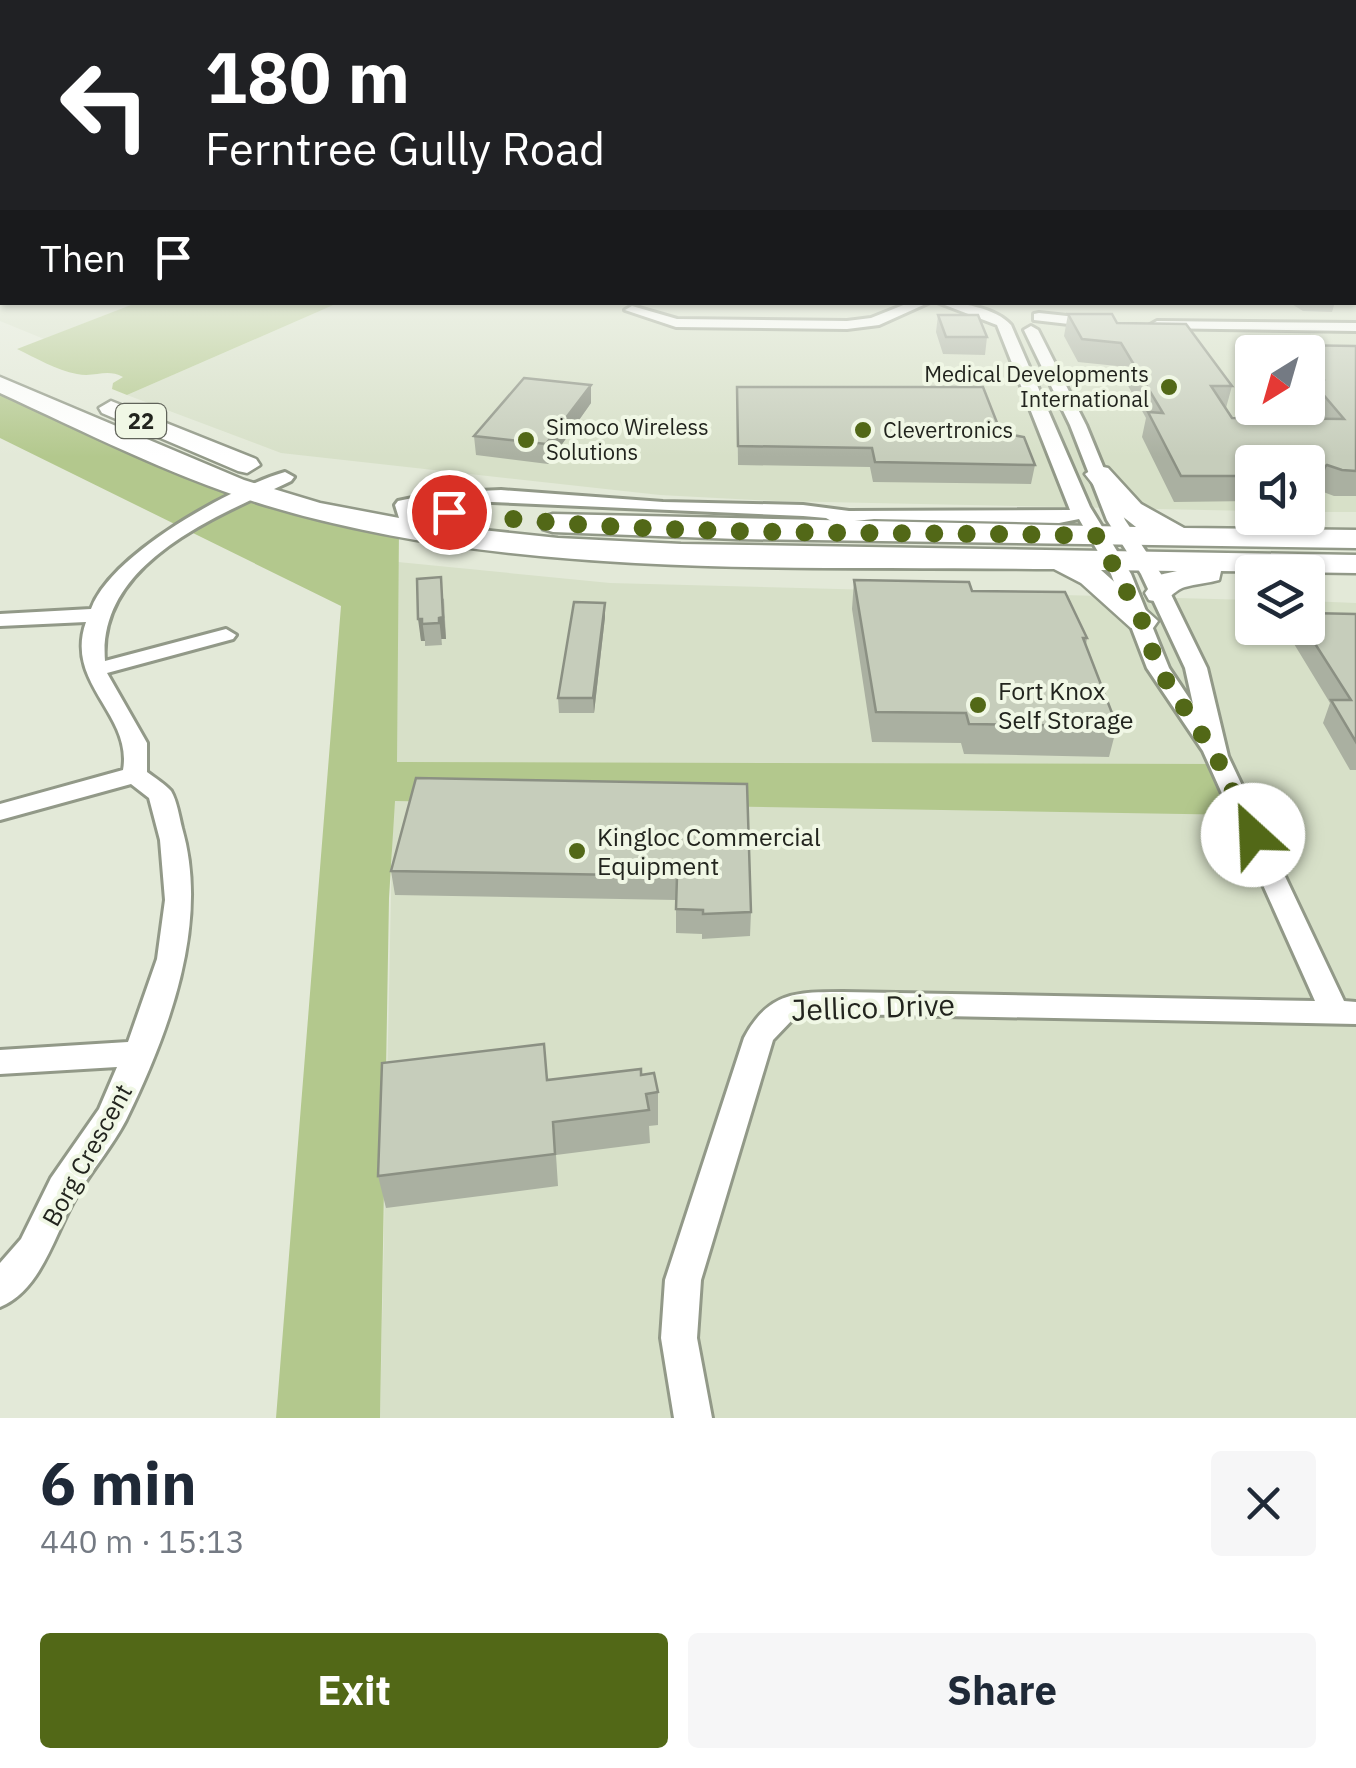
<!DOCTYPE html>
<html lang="en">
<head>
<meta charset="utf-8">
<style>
  :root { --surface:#fff; --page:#f6f6f7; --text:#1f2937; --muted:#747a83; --accent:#526817 }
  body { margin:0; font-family:"IBM Plex Sans",sans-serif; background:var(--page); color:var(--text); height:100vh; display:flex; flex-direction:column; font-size:38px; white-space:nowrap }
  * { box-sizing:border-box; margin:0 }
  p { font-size:32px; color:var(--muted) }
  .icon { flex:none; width:55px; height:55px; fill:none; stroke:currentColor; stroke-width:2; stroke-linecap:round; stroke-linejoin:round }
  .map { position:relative; height:1418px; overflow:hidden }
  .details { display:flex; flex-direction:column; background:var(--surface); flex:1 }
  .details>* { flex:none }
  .banner { position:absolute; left:0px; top:0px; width:1358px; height:305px; box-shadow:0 2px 8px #0004; background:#202124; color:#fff; overflow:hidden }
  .needle { width:65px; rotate:217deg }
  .tools { position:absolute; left:1235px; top:335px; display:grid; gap:20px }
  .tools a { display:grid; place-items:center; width:90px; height:90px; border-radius:10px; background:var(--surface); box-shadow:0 2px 8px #0004; font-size:50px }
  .pin { position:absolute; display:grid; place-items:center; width:85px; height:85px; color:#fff; margin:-42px; border:5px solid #fff; border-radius:50%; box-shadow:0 2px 10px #0007 }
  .me { position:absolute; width:110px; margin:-55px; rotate:335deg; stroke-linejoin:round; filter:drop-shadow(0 0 8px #0008) }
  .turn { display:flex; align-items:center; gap:35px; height:210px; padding:0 40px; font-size:45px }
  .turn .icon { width:130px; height:130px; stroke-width:2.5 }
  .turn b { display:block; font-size:70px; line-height:85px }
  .then { display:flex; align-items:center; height:95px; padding:0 40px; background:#0003; gap:20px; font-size:38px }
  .round { display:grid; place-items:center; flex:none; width:105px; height:105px; border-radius:10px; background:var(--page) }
  .overview { display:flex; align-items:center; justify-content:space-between; height:170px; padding:0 40px }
  h1 { font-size:60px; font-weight:700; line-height:75px }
  .primary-button { display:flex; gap:20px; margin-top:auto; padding:20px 40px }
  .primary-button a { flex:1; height:115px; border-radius:10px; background:var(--accent); color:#fff; font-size:40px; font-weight:700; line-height:115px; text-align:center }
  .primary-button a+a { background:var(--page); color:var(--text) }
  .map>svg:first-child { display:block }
  .built { fill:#d7e0c8; fill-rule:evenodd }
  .green { fill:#b3c88d }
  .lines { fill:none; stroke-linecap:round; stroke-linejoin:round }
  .street-casing { stroke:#929988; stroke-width:6 }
  .primary-casing { stroke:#929988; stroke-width:5 }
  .street { fill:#fff; fill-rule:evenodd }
  .primary { fill:#fff; fill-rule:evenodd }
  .wall { fill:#aab0a1 }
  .shaded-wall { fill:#8b9083 }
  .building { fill:#c6cdbb; stroke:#8b9083; stroke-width:2.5 }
  .route { stroke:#526817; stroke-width:18; stroke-dasharray:0 32.4 }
  .poi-dot { fill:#526817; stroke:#f0f7e5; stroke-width:4 }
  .labels { text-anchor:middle; stroke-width:8; stroke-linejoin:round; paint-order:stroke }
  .far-poi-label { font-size:22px; fill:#22241e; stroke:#f0f7e5; text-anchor:start }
  .shield { fill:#f0f7e5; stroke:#60635a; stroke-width:2.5 }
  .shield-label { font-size:22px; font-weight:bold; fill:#22241e }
  .poi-label { font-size:25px; fill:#22241e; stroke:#f0f7e5; text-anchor:start }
  .street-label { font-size:25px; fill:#22241e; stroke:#f0f7e5 }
  .near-street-label { font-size:30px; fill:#22241e; stroke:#f0f7e5 }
</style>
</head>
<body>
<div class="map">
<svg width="1356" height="1418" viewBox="0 0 1356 1418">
  <rect width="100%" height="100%" fill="#e3e9d8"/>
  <!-- built -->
  <path class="built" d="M0 258 2 302 136 303 44 339 0 321Z
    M1356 258V512H1308V462H1252V511L776 501 660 495 281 453 127 395 338 303 1355 302ZM1252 352H1308V408H1252Z
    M398 562 610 583 1252 600V628H1308V601L1356 603V1418H380Z"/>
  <!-- green -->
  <path class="green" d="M136 303V302L338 303 127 395 112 389 113 383 123 377C106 368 95 378 77 374 56 370 36 358 17 349Z
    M0 384 153 453 399 528 397 762 1220 764 1244 815 395 801 389 898 380 1418H276L341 606 0 438Z"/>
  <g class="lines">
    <defs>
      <path id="street" d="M911 302H930L879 325 847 329 676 327 625 310 632 306 677 319 847 321 871 318Z
        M937 302C960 302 996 308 1011 325L1090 507 1131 574 1169 668 1193 704 1185 668 1141 574 1107 520 1070 425 1024 330 1031 326 1038 330 1086 425 1125 520 1161 574 1207 668 1228 756 1344 1001 1356 1002V1024L843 1014 794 1018 773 1040 701 1280 697 1338 712 1418H674L661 1338 665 1280 744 1038C768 992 796 992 843 992L1315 1001 1203 751 1147 668 1111 574 1079 519 1059 523 874 519 835 523 826 518 803 516 469 501 414 508 421 531 412 537 403 531 395 505 398 501 437 493 501 490 663 502 803 505 849 511 1070 510 997 325Z
        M1039 313 1095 319 1102 323 1095 327 1034 320V314Z
        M1157 321 1356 323V331L1152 328 1150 325Z
        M285 472 294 477 291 481C216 517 97 562 105 661L226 629 236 635 233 639 107 673 147 743V772C155 778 165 784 171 791 177 801 179 816 182 828 210 924 168 1034 126 1120 112 1147 91 1171 76 1197 55 1232 42 1290 0 1307V1263L21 1239 51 1178 99 1109 117 1067 0 1074V1050L128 1042 157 959 165 900 160 840 149 798 131 784 0 820V804L123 770C133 714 64 684 86 622L0 626V614L91 609C111 554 230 488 285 472Z"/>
      <path id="primary" d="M0 377 244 480 320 503 436 525 558 538 681 544 1356 555V573L1221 571 1219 580C1208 583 1196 584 1185 587 1170 592 1169 605 1149 600L1145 593 1159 575 1177 571 1101 570 1158 621 1153 628H1131L1081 583 1054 569C797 566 512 580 265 505 173 477 87 433 0 393Z
        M111 401 256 459 260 465 247 473 238 471 102 413 99 408Z
        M1098 466 1108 468 1141 504 1184 528 1356 530V548L737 539 553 532 543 529 539 523 543 517 553 514 1136 527 1112 508 1085 474Z"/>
    </defs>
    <!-- street casing -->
    <use href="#street" class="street-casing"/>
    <!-- primary casing -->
    <use href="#primary" class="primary-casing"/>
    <!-- street -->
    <use href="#street" class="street"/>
    <!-- primary -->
    <use href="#primary" class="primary"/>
  </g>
  <!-- wall -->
  <path class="wall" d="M1257 302H1335L1332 312 1303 311 1290 303Z
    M1068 314 1117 323 1232 386 1226 408 1232 418 1316 419 1307 408 1308 352H1291L1293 345 1356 346V496H1334L1318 490 1308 499V462H1252V501L1174 502 1142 437 1146 418 1117 366 1078 362 1064 336Z
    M938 315 987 337 985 355 943 354 936 332Z
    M591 385V403L548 464 476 455 474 436Z
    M737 387 1001 433 1035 465 1031 484 873 482 870 467 738 465Z
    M417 579 444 599 446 639H441L442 645 425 646V641H421Z
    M854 580 972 591 1087 638 1086 645 1117 726 1109 757 964 754 961 743 872 742 852 609Z
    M1356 614V770H1350L1323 723 1330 703 1288 634 1291 628H1305Z
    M605 617 594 713H559L558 698Z
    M747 784 751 912 750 936 702 939V934L676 933V900L395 895 391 871Z
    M641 1075 658 1092V1125L649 1126 650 1143 556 1155 558 1186 386 1208 378 1176 547 1080Z"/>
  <!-- shaded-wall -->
  <path class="shaded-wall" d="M591 385V403L548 464 546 444Z
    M1327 465 1318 490 1308 499V490L1312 476Z
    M441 577 446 639H441L442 645 439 618Z
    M605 603V617L594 713 593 698Z
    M418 619H422L425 641H421Z"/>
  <!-- building -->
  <path class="building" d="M1068 314H1112L1117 323 1186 324 1232 386H1211L1232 418 1344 419 1310 379H1323L1308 362V352H1299L1293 345 1356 346V471L1342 470 1327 465 1312 476H1308V462H1252V476H1181L1148 412 1163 413 1121 343 1082 339Z
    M938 315H978L987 337H946Z
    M524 378 591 385 546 444 474 436Z
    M737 387H983L1001 433 1024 437 1035 465 875 462 872 448 738 446Z
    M441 577 443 617 439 618V623L422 624V619H418L417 579Z
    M854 580 969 582 972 591 1065 592 1087 638H1083L1117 726 969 724 966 713 876 712Z
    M574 602 605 603 593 698H558Z
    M1308 613 1356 614V742L1331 700H1351L1305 628H1308Z
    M416 778 747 784 751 912 703 914V910L676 909 677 876 391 871Z
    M544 1044 547 1080 641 1069V1075L654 1073 658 1092 646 1094 649 1110 553 1122 555 1154 378 1176 382 1063Z"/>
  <!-- sky -->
  <linearGradient id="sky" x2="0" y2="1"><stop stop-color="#82aeaa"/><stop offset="0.56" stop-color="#f2f5ed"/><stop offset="1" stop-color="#f2f5ed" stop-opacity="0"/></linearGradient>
  <rect width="1356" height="457" fill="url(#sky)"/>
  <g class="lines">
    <!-- route -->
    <path class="route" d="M449 512C664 539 882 530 1098 536L1142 621 1158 668 1216 756 1253 835"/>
  </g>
  <!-- markers -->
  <g class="poi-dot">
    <circle cx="1169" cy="387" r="10"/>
    <circle cx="863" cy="430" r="10"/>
    <circle cx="526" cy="440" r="10"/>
    <circle cx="978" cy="705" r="10"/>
    <circle cx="577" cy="851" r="10"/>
  </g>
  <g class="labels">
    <!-- far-poi labels -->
    <g class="far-poi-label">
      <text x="1149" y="382" text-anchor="end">Medical Developments<tspan x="1149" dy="25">International</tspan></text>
      <text x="546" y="435">Simoco Wireless<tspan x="546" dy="25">Solutions</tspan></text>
      <text x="883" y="438">Clevertronics</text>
    </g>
    <!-- shield labels -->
    <rect class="shield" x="116" y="404" width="50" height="34" rx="8"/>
    <g class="shield-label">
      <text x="141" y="429">22</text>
    </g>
    <!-- poi labels -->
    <g class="poi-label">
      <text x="998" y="700">Fort Knox<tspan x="998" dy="29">Self Storage</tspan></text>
      <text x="597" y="846">Kingloc Commercial<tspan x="597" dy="29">Equipment</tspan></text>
    </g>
    <!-- street labels -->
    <g class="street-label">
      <text transform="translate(87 1155) rotate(-61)" y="9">Borg Crescent</text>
    </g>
    <!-- near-street labels -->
    <g class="near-street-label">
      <text transform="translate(873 1008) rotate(-2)" y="10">Jellico Drive</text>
    </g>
  </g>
</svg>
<div class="tools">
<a><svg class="needle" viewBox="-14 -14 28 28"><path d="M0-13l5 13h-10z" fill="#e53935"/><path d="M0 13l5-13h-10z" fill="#747a83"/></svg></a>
<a><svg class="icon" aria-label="sound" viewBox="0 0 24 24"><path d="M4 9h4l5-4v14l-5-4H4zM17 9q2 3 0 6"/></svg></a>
<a><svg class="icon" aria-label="layers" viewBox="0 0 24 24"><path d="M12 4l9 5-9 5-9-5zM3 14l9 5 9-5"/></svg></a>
</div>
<div class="pin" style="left:449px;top:512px;background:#d93025"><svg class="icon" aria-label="arrive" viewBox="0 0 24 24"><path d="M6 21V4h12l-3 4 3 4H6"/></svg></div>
<svg class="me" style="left:1253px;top:835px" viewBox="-20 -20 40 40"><circle r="19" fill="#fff"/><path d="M0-13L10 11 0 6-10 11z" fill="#526817"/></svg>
<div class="banner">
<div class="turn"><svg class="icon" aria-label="left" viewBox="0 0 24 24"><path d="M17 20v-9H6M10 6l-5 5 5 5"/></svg><div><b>180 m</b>Ferntree Gully Road</div></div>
<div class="then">Then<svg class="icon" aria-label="arrive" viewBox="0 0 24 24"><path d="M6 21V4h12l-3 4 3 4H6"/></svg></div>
</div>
</div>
<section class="details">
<div class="overview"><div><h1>6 min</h1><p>440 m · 15:13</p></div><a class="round"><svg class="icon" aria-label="close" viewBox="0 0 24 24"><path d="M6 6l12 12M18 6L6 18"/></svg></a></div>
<div class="primary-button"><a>Exit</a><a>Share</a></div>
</section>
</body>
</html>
